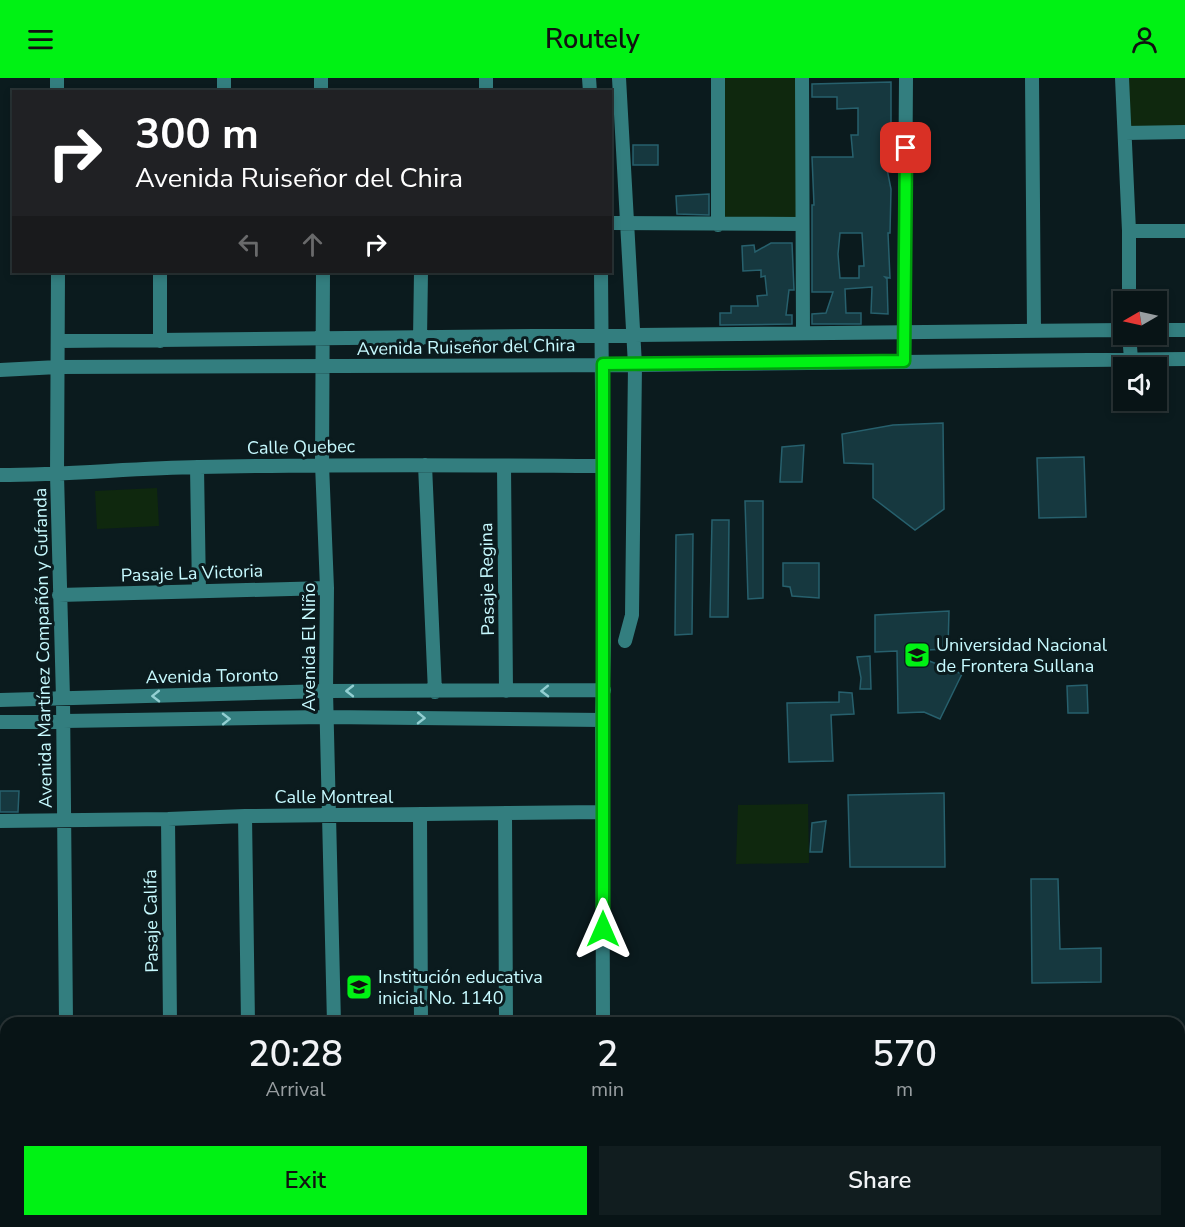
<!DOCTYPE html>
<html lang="en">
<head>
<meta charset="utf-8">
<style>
  :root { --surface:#081416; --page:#111d1f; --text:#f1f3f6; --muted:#989ea1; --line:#293335; --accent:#00f214 }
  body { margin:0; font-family:"Nunito Sans",sans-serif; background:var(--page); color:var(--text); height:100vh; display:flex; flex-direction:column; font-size:22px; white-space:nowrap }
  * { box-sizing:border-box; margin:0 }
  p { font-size:20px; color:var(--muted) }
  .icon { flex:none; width:33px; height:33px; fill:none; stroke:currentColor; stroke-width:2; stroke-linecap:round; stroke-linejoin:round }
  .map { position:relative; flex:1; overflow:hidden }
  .details { position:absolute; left:0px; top:939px; width:1185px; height:210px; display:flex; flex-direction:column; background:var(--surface); border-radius:18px 18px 0 0; box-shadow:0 3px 9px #0003,0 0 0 2px var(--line) }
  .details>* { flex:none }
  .top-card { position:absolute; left:12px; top:12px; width:600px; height:183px; border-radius:0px; box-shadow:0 3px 9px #0003,0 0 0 2px var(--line); background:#202124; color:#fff; overflow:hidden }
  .needle { width:39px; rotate:261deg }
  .tools { position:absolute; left:1113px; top:213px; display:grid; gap:12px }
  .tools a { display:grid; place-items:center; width:54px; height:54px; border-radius:0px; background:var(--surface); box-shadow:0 3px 9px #0003,0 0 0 2px var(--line); font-size:30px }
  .pin { position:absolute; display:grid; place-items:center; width:51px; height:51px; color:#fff; margin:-26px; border-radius:12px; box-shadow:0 3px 9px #0006 }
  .me { position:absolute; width:66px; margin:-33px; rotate:0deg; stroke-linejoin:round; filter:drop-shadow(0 0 4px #0008) }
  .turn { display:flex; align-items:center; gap:21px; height:126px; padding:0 24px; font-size:27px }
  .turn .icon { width:78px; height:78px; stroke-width:2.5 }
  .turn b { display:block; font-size:42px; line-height:51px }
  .lanes { display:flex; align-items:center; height:57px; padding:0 24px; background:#0003; justify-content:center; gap:30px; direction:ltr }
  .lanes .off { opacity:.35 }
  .eta { display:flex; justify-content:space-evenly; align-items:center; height:102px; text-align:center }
  .eta b { font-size:36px; font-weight:600; line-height:42px }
  .button { display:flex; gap:12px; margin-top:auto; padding:12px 24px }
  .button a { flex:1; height:69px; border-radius:0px; background:var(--accent); color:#111; font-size:24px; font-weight:600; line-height:69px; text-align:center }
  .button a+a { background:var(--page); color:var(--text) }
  header { display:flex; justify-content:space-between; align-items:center; height:78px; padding:0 24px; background:var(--accent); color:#111; font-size:27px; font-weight:600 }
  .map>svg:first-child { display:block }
  .green { fill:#0f280e }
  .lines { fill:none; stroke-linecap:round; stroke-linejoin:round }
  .stream { stroke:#063b27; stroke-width:4 }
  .building { fill:#16383f; stroke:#27606d; stroke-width:1.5; fill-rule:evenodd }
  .minor { stroke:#337e7f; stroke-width:14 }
  .oneway { stroke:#93cfd2 }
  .route-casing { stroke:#009d0d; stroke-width:15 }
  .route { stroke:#00f214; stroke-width:10 }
  .labels { text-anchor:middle; stroke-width:6; stroke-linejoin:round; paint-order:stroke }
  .street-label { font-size:18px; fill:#c7faff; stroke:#0b1b1e }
  .poi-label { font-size:18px; fill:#c7faff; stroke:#0b1b1e; text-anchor:start }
</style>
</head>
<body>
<header><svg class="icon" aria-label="menu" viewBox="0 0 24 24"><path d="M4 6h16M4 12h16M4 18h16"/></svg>Routely<svg class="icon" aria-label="person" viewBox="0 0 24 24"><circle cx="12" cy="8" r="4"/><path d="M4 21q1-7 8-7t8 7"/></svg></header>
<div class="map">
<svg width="1185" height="1149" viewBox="0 0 1185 1149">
  <rect width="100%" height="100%" fill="#0b1b1e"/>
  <!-- green -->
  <path class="green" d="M718 0H802V146L718 147Z
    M1126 0H1185V51H1128Z
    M157 410 159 448 97 451 95 413Z
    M808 726 809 785 736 786 738 727Z"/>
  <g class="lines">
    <!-- stream -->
    <path class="stream" d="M254 1143 255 1149"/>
  </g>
  <!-- building -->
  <path class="building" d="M891 4V55L885 56 886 86 891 111 890 155H888L890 200 885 199 887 201 888 236 871 235 872 209 845 211 846 235H861V246H812V236L826 235 833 214H812V127H814L812 79H853L851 57H858V30L837 31V19H812V6ZM840 155H862L864 188H859V200H840L838 176Z
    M633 67H658V87H633Z
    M709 116V137L677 136 676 118Z
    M771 165H792L794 212H789L786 237H792V246L720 247V235H731V228H758L757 218 767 217 765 198 761 199V192L743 193 742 168 754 167 755 174Z
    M943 345 944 431 915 452 873 420V386L844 385 842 356 893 347Z
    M804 367 802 404H780L782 369Z
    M1084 379 1086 439 1039 440 1037 380Z
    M745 423H763V520L748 521Z
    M712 442H729L728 539H710Z
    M693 456 692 556 675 557 676 457Z
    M783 485H819V520L792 518 790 509 783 508Z
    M949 533 948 571 904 573 962 596 940 641 924 634 898 635 897 573 875 574V537Z
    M870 578 871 611H860L861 600 857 579Z
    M1087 607 1088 635H1068L1067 608Z
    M839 614 852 615 854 636 831 637 833 683 789 684 787 625 839 624Z
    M0 713H19L18 734H0Z
    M944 715 945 789H850L848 717Z
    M826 743 822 774H810L812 745Z
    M1031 801H1058L1060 871 1101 870V904L1032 905Z"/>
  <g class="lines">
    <!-- minor -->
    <path class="minor" d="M224 0V14
      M321 0V14
      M486 0V14
      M589 0 590 14
      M619 0 635 287 632 537 625 563
      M802 0 803 255
      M1032 0 1034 253
      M1122 0 1129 153V224
      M57 14V0
      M1125 55 1185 54
      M610 145 802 146
      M718 147V0
      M1129 153H1185
      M58 194 57 397 63 620 66 945
      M160 194V263
      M323 194 322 386 327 510 326 613 334 945
      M601 194 604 564 602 642 603 945
      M1156 252H1185
      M1129 256 1131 281
      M420 261 421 194
      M59 263 1124 252
      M904 283 906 0
      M0 292 58 289 635 287 1185 281
      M425 387 435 614
      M504 388 506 613
      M197 389 199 513
      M0 397C67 397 133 390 199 389 334 386 468 387 603 388
      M59 517 327 510
      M0 622 326 613 604 612
      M0 644 327 639 602 642
      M505 735 506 945
      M420 736 421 945
      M245 738 248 945
      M168 741 170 945
      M0 743 168 741 245 738 603 734
      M0 967H6
      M1179 1047H1185
      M0 1072 6 1071
      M1179 1095H1185
      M649 1143 650 1149
      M798 1143V1149
      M1002 1143V1149
      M1018 1143V1149
      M43 1149V1143
      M626 1149V1143
      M710 1149V1143"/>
  </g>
  <!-- one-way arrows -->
  <defs><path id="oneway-chevron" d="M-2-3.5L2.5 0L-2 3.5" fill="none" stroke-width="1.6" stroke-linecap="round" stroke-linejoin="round" transform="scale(1.5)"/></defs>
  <g class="oneway">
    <use href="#oneway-chevron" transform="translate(350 613) rotate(-180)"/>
    <use href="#oneway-chevron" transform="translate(545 613) rotate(179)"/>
    <use href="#oneway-chevron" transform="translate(156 618) rotate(179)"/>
    <use href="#oneway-chevron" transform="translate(421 640) rotate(1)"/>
    <use href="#oneway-chevron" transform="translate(226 641) rotate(-1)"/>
  </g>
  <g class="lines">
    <defs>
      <path id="route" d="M603 851V286L904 283 906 70"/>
    </defs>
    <!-- route casing -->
    <use href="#route" class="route-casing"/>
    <!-- route -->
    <use href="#route" class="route"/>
  </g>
  <!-- icons -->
  <defs>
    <symbol id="university-square" viewBox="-11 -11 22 22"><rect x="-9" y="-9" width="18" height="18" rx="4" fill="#00f214" stroke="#0b1b1e"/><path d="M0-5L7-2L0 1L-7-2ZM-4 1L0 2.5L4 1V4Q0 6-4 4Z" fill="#111"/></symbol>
    <symbol id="school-square" viewBox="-11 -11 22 22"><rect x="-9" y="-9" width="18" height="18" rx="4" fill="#00f214" stroke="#0b1b1e"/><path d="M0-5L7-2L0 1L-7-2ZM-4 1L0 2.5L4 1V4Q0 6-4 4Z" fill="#111"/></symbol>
  </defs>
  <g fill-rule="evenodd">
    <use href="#university-square" x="902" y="562" width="30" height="30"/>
    <use href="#school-square" x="344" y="894" width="30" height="30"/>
  </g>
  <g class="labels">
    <!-- street labels -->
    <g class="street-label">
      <text transform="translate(466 269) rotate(-1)" y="6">Avenida Ruiseñor del Chira</text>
      <text transform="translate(301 369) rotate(-1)" y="6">Calle Quebec</text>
      <text transform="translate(192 495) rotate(-2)" y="6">Pasaje La Victoria</text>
      <text transform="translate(487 501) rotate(-91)" y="6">Pasaje Regina</text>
      <text transform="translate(309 569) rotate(-90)" y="6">Avenida El Niño</text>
      <text transform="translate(43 570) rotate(-91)" y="6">Avenida Martínez Compañón y Gufanda</text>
      <text transform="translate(212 598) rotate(-1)" y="6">Avenida Toronto</text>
      <text x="334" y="725">Calle Montreal</text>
      <text transform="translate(151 843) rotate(-91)" y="6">Pasaje Califa</text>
    </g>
    <!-- poi labels -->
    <g class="poi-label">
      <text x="936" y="573">Universidad Nacional<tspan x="936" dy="21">de Frontera Sullana</tspan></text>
      <text x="378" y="905">Institución educativa<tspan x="378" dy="21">inicial No. 1140</tspan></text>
    </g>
  </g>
</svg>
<div class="tools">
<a><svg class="needle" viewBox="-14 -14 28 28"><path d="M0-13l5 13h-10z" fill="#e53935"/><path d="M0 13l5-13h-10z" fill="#989ea1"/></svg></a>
<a><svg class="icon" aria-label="sound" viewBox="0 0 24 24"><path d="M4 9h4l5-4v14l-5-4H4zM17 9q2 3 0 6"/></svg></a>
</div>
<div class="pin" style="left:906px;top:70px;background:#d93025"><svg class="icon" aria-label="arrive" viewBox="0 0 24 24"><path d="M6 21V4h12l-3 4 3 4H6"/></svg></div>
<svg class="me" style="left:603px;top:851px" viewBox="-20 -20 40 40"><path d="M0-17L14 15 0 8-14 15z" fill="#00f214" stroke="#fff" stroke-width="4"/></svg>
<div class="top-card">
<div class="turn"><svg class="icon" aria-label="right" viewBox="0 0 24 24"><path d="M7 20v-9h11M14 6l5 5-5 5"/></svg><div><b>300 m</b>Avenida Ruiseñor del Chira</div></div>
<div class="lanes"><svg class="icon off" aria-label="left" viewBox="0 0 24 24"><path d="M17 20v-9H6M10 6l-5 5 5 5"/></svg><svg class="icon off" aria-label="ahead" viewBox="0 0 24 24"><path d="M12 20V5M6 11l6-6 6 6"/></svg><svg class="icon" aria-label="right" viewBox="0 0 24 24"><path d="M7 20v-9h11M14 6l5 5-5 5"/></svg></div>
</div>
<section class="details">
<div class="eta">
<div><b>20:28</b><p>Arrival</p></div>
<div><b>2</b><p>min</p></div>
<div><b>570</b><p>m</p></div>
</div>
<div class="button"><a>Exit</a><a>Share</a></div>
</section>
</div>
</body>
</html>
